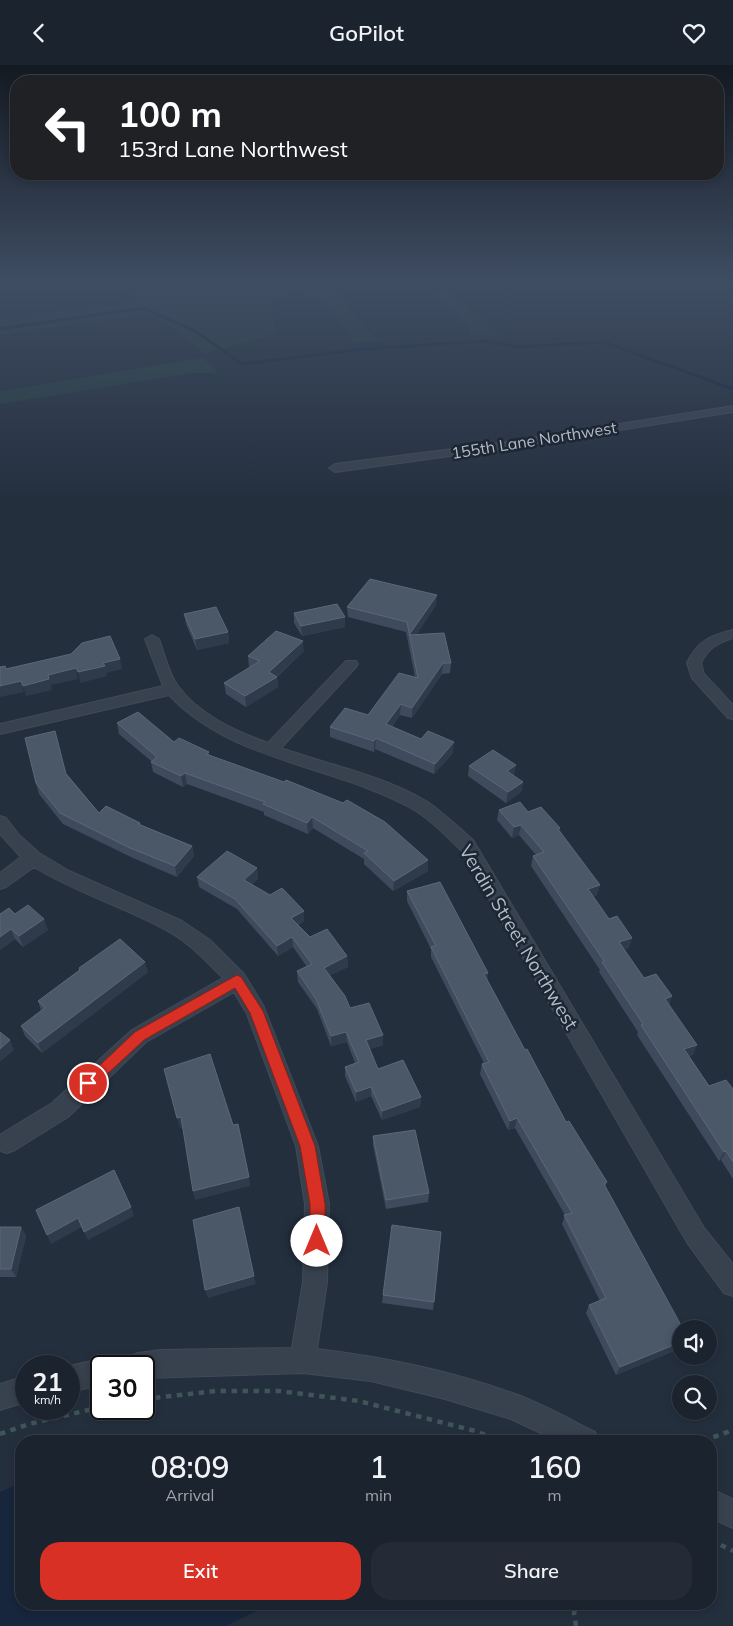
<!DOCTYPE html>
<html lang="en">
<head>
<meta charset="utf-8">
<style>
  :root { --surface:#1b232e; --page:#242b36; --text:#f1f3f6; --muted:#a0a4aa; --line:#39404a; --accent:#d93025 }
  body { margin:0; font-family:Mulish,sans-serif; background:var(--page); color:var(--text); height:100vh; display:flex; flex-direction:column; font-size:19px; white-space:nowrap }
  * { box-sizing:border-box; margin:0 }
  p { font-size:16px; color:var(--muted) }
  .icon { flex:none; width:28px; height:28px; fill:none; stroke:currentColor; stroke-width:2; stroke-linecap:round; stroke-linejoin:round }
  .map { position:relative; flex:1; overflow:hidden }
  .details { position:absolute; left:15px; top:1370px; width:702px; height:175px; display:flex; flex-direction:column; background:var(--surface); border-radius:20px; box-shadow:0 2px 8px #0003,0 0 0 1px var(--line) }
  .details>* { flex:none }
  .hud { position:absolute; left:10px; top:10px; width:714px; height:105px; border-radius:20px; box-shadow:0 2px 8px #0003,0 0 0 1px var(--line); background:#202124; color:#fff; overflow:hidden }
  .buttons { position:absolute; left:672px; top:1255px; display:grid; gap:10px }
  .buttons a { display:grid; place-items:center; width:45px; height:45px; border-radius:50%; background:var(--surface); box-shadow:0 2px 8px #0003,0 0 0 1px var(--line); font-size:25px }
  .speed { position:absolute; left:15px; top:1290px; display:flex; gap:10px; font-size:25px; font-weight:700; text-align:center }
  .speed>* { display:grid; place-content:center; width:65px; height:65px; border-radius:50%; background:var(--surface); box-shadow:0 2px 8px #0003,0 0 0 1px var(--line); line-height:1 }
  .speed small { font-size:12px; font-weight:400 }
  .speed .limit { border:2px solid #111; border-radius:8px; background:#fff; color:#111 }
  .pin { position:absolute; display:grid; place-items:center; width:42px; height:42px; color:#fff; margin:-21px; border:2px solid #fff; border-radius:50%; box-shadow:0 1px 5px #0007 }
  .me { position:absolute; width:55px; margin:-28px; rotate:0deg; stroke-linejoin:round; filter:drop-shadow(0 0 4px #0008) }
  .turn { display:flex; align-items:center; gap:18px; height:105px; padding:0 25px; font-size:22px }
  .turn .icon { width:65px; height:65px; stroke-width:2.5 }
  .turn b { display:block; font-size:35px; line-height:42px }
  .eta { display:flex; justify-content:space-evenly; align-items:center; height:85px; text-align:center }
  .eta b { font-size:30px; font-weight:600; line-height:35px }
  .action { display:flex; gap:10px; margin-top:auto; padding:10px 25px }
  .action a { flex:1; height:58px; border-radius:20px; background:var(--accent); color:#fff; font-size:20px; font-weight:600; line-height:58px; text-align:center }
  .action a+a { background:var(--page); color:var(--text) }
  header { display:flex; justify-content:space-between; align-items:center; height:65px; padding:0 25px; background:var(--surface); font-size:22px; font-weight:600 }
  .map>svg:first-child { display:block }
  .green { fill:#263c3f }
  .water { fill:#17263c }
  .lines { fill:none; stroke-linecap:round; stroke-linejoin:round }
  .stream { stroke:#17263c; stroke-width:3 }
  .street-casing { stroke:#414a57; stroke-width:2 }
  .path { stroke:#3f5557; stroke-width:4.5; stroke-dasharray:5.5 5.5; stroke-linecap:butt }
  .street { fill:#38414e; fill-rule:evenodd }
  .wall { fill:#3f4b5c }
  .shaded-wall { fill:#2f3b4b }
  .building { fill:#4b5868; stroke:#5c6777 }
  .route { fill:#d93025; stroke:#8d1f18 }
  .labels { text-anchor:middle; stroke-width:5; stroke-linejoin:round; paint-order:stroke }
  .far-street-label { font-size:16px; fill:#b4bcc9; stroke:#1d2633 }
  .street-label { font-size:19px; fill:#b4bcc9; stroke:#1d2633 }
</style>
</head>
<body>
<header><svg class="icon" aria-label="back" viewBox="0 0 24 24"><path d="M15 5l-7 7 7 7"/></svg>GoPilot<svg class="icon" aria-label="heart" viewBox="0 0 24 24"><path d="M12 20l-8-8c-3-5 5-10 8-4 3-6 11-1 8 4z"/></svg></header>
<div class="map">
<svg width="733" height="1561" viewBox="0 0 733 1561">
  <rect width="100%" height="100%" fill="#242f3e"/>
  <!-- green -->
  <path class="green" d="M0 217H76L0 226Z
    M137 217H328L372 271 385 275 352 278V274C337 254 329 231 301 229 290 229 281 230 271 236L276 269 204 288 156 250H139L0 270V255L137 237 132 225 137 221Z
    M424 217H440L500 271 468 270 471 268 470 264Z
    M203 293 219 308H193L0 339V326Z"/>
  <!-- water -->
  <path class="water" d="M21 1418V1539H270L226 1561H0V1427Z"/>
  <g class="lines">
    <!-- stream -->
    <path class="stream" d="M0 264 143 243 195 266 242 299 362 284 487 276 518 282 604 277 733 324"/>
    <defs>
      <path id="street" d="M721 217H731L733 225Z
        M733 341V347L500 384 335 407 329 403 335 399 500 378Z
        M733 565V573C718 578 708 583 701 598L704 609 733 640V654L728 653 692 613 687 598C696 577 711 570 733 565Z
        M152 570 159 574C165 589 168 608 178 621 198 649 235 666 268 678L346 596H356L358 599 356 602 281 683C329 700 382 710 426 736 443 747 458 762 473 775L704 1163 733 1199V1231L724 1228 688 1179 461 785C445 770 430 754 411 743 333 700 232 697 169 630L0 669V659L163 621 145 574Z
        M0 751 6 753 19 770 39 788 69 806 182 856 210 875 244 909 263 940 318 1081 329 1139 327 1217 317 1284C384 1292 452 1306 515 1329 543 1339 569 1354 595 1367L599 1376H558L511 1354 445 1334 371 1316 303 1308 144 1313V1301H125L129 1292 138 1288 161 1285 292 1283 303 1217 305 1139 296 1081 247 949 234 927 146 977 68 1052 15 1085 7 1088 0 1086V1070L52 1038 132 965 223 913C206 896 190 878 168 866 125 842 76 828 34 802L6 822 0 824V808L21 792 0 769Z
        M101 1294 110 1298 111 1301H101V1320L69 1327V1301Z
        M26 1311V1337L0 1345V1319Z
        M711 1424 733 1434V1463L711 1453Z"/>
    </defs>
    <!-- street casing -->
    <use href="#street" class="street-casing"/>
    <!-- path -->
    <path class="path" d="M144 1334 216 1326H279L359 1336 475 1366 500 1376
      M0 1369 29 1359 101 1342
      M703 1376 733 1365
      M711 1475 733 1486
      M576 1561 574 1548 577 1539"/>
    <!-- street -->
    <use href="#street" class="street"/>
  </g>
  <!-- wall -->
  <path class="wall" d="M436 540 416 570 451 598 450 608 442 609 412 653 400 650 392 662 453 688 434 709 375 684 374 687 330 672V662L368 650 415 612 406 567 348 552 347 542Z
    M294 548 345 552V562L302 571 294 558Z
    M184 549 228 567 229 578 197 585 186 559Z
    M304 586 277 612 278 622 246 642 226 629 224 618 250 603 249 602 248 591Z
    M117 658 174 677 209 687V690L428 806 393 826 364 799V794L313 763 308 769 264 750V747L187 719 183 722 153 707 151 697V696L119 669Z
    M469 701 523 717 521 727 506 738 468 711Z
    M67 709 99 748 140 758 141 760 192 781 194 791 177 812 133 793 63 759 39 729 36 718Z
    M499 745 528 747 560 763 559 766 597 830 593 832 629 883 624 884 644 913 672 931 669 939 693 990 689 991 709 1021 733 1024V1114L721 1095 719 1096 637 970 638 967 599 907 600 905 531 801 533 791 536 790 519 770 512 773 497 755Z
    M257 803 258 813 252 820 270 830 304 846V856L298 860 310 872 347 891 348 902 330 910 350 943 383 970V980L370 984 378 1004 421 1032 420 1042 382 1055 371 1031 356 1037 345 1011V1002L355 998 347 977 331 981 317 944 298 917 297 906 307 902 293 882 278 891 237 844 199 822 197 812Z
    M407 826 488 908 487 915 525 985 566 1057 607 1117 605 1122 681 1264V1283L616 1310 586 1248 589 1240 600 1236 562 1159 565 1150 515 1063 508 1065 480 1009 482 999 484 998 431 892V884L407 836Z
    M15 849 48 865 23 882 15 874 0 885Z
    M79 903 148 907 42 988 25 971 21 961 41 945 38 936 79 905Z
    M373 1071 429 1128 428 1137 386 1144 373 1080Z
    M0 1162H21L26 1171 16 1212H0Z
    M441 1167 433 1245 382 1238 383 1230Z"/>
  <!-- shaded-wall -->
  <path class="shaded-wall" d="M437 530 436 540 411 578 409 570Z
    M345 552V562L302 571 301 561Z
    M228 567 229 578 197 585 195 574Z
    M303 576 304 586 276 612H277L278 622 246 642 245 631 269 607Z
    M120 594 122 604 106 608 107 611 80 618 78 607 103 598Z
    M443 598 442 609 412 653V643Z
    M76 603 78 614 51 620 52 625 26 631 23 621 48 610Z
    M21 616 24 627 0 632V621Z
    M401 639 400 650 386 670V659Z
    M376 673 375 684 374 687V676Z
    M454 677 453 688 434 709 435 699Z
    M516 700 514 711 507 706Z
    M185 708 187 719 183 722 181 711Z
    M523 717 521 727 506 738 508 727Z
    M312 752 313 763 308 769 307 758Z
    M521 760 519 770 512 773 514 762Z
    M192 781 194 791 177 812 175 801Z
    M428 795V806L393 826 394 816Z
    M257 803 258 813 246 826 244 815Z
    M600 820 597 830 586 834 588 824Z
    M304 846V856L292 863 291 853Z
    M44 854 48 865 23 882 19 871Z
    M11 864 15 874 0 885V872Z
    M292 872 293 882 278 891 277 881Z
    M632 873 629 883 616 887 619 877Z
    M347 891 348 902 325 913 324 903Z
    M145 897 148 907 42 988 38 978Z
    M488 908 486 918 484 909Z
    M672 931 669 942 665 934Z
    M346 967 347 977 331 981V971Z
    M383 970V980L366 985V975Z
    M10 975 14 985 0 997V984Z
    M697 980 693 990 680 994 684 984Z
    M371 1022V1031L356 1037V1027Z
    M421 1032 420 1042 382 1055V1046Z
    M181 1052 183 1062 180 1063 177 1053Z
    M517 1053 515 1063 508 1065 510 1056Z
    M726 1086 721 1095 719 1096 724 1087Z
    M249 1112 250 1121 195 1135 193 1126Z
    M131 1142 134 1151 88 1175 84 1167Z
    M78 1153 82 1162 51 1179 47 1170Z
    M21 1162 26 1171 16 1212 11 1204Z
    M254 1211 256 1219 208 1233 205 1225Z
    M681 1277V1283L616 1310 620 1302Z"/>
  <!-- building -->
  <path class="building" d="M370 514 437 530 409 570 444 568 451 598H443L412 643 401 639 386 659 421 674 428 666 454 677 435 699 376 673 374 676 330 662 345 643 368 650 399 608 418 613 407 557 347 542Z
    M337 539 345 552 301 561 294 548Z
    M216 542 228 567 195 574 184 549Z
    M276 566 303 576 269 607 277 612 245 631 224 618 260 596 248 591Z
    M110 571 120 594 103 598 105 601 78 607 76 603 48 610 49 614 23 621 21 616 0 621V602L5 601 6 604 71 589 82 578Z
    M138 647 174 677 179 673 209 687 206 689 284 717 286 715 343 738 347 735 385 757 428 795 394 816 364 788 368 786 312 752 307 758 263 739 265 737 185 708 181 711 151 697 157 692 117 658Z
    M55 666 66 709 99 748 106 741 140 758 138 759 192 781 175 801 130 783 60 748 36 718 25 673Z
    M493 685 516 700 507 706 523 717 508 727 469 701Z
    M520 737 528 747 541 742 560 763 558 764 600 820 588 824 609 854 617 851 632 873 619 877 644 913 656 909 672 931 665 934 697 980 684 984 709 1021 726 1015 733 1024V1097L726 1086 724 1087 641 960 643 959 602 897 604 896 533 791 544 787 521 760 514 762 499 745Z
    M227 786 257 803 244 815 270 830 282 823 304 846 291 853 310 872 327 864 347 891 324 903 345 931 350 943 369 938 383 970 366 975 378 1004 403 995 421 1032 382 1046 371 1022 356 1027 345 1002 359 997 346 967 331 971 316 934 297 906 312 899 292 872 277 881 235 834 197 812Z
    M440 817 488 908 484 909 525 985 527 984 566 1057 569 1056 607 1117 604 1119 683 1264H681V1277L620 1302 589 1240 606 1233 564 1150 572 1148 517 1053 510 1056 482 999 489 997 431 882 436 881 407 826Z
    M28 840 44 854 19 871 11 864 0 872V849L9 843 15 849Z
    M120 874 145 897 38 978 21 961 45 943 38 936 80 905 79 903Z
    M0 967 10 975 0 984Z
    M210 989 233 1060 238 1059 249 1112 193 1126 181 1052 177 1053 164 1004Z
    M415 1065 429 1128 386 1135 373 1071Z
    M114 1105 131 1142 84 1167 78 1153 47 1170 36 1145Z
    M239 1142 254 1211 205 1225 193 1155Z
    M392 1160 441 1167 434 1237 383 1230Z
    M0 1162H21L11 1204H0Z"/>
  <!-- sky -->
  <linearGradient id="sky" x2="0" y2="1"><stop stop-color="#141a22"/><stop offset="0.5" stop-color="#3f4d63"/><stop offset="1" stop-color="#3f4d63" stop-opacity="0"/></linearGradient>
  <rect width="733" height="436" fill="url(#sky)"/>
  <!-- route -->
  <path class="route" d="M237 910 241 912 263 946 315 1081 325 1139V1176L323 1181 317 1183 312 1181 310 1176V1139L300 1081 250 948 235 923 144 975 92 1023 88 1024 83 1023 81 1018 135 967Z"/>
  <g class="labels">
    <!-- far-street labels -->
    <g class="far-street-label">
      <text transform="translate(534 375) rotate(-9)" y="6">155th Lane Northwest</text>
    </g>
    <!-- street labels -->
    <g class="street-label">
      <text transform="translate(519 872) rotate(59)" y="7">Verdin Street Northwest</text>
    </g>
  </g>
</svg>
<div class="buttons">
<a><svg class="icon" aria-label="sound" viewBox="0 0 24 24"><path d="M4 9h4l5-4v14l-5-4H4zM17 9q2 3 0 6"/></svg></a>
<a><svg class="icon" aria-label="search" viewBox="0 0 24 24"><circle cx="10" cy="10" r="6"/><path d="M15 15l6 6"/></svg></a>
</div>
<div class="speed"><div>21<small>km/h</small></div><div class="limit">30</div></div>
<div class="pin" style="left:88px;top:1018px;background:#d93025"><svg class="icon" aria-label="arrive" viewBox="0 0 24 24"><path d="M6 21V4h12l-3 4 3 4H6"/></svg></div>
<svg class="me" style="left:317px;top:1176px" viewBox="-20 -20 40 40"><circle r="19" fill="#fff"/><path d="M0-13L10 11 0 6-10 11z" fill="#d93025"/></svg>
<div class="hud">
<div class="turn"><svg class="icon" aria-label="left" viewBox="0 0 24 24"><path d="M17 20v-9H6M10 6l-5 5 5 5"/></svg><div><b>100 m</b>153rd Lane Northwest</div></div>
</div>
<section class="details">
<div class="eta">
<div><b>08:09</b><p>Arrival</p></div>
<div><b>1</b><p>min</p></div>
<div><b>160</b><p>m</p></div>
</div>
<div class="action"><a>Exit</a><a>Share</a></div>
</section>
</div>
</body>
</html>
